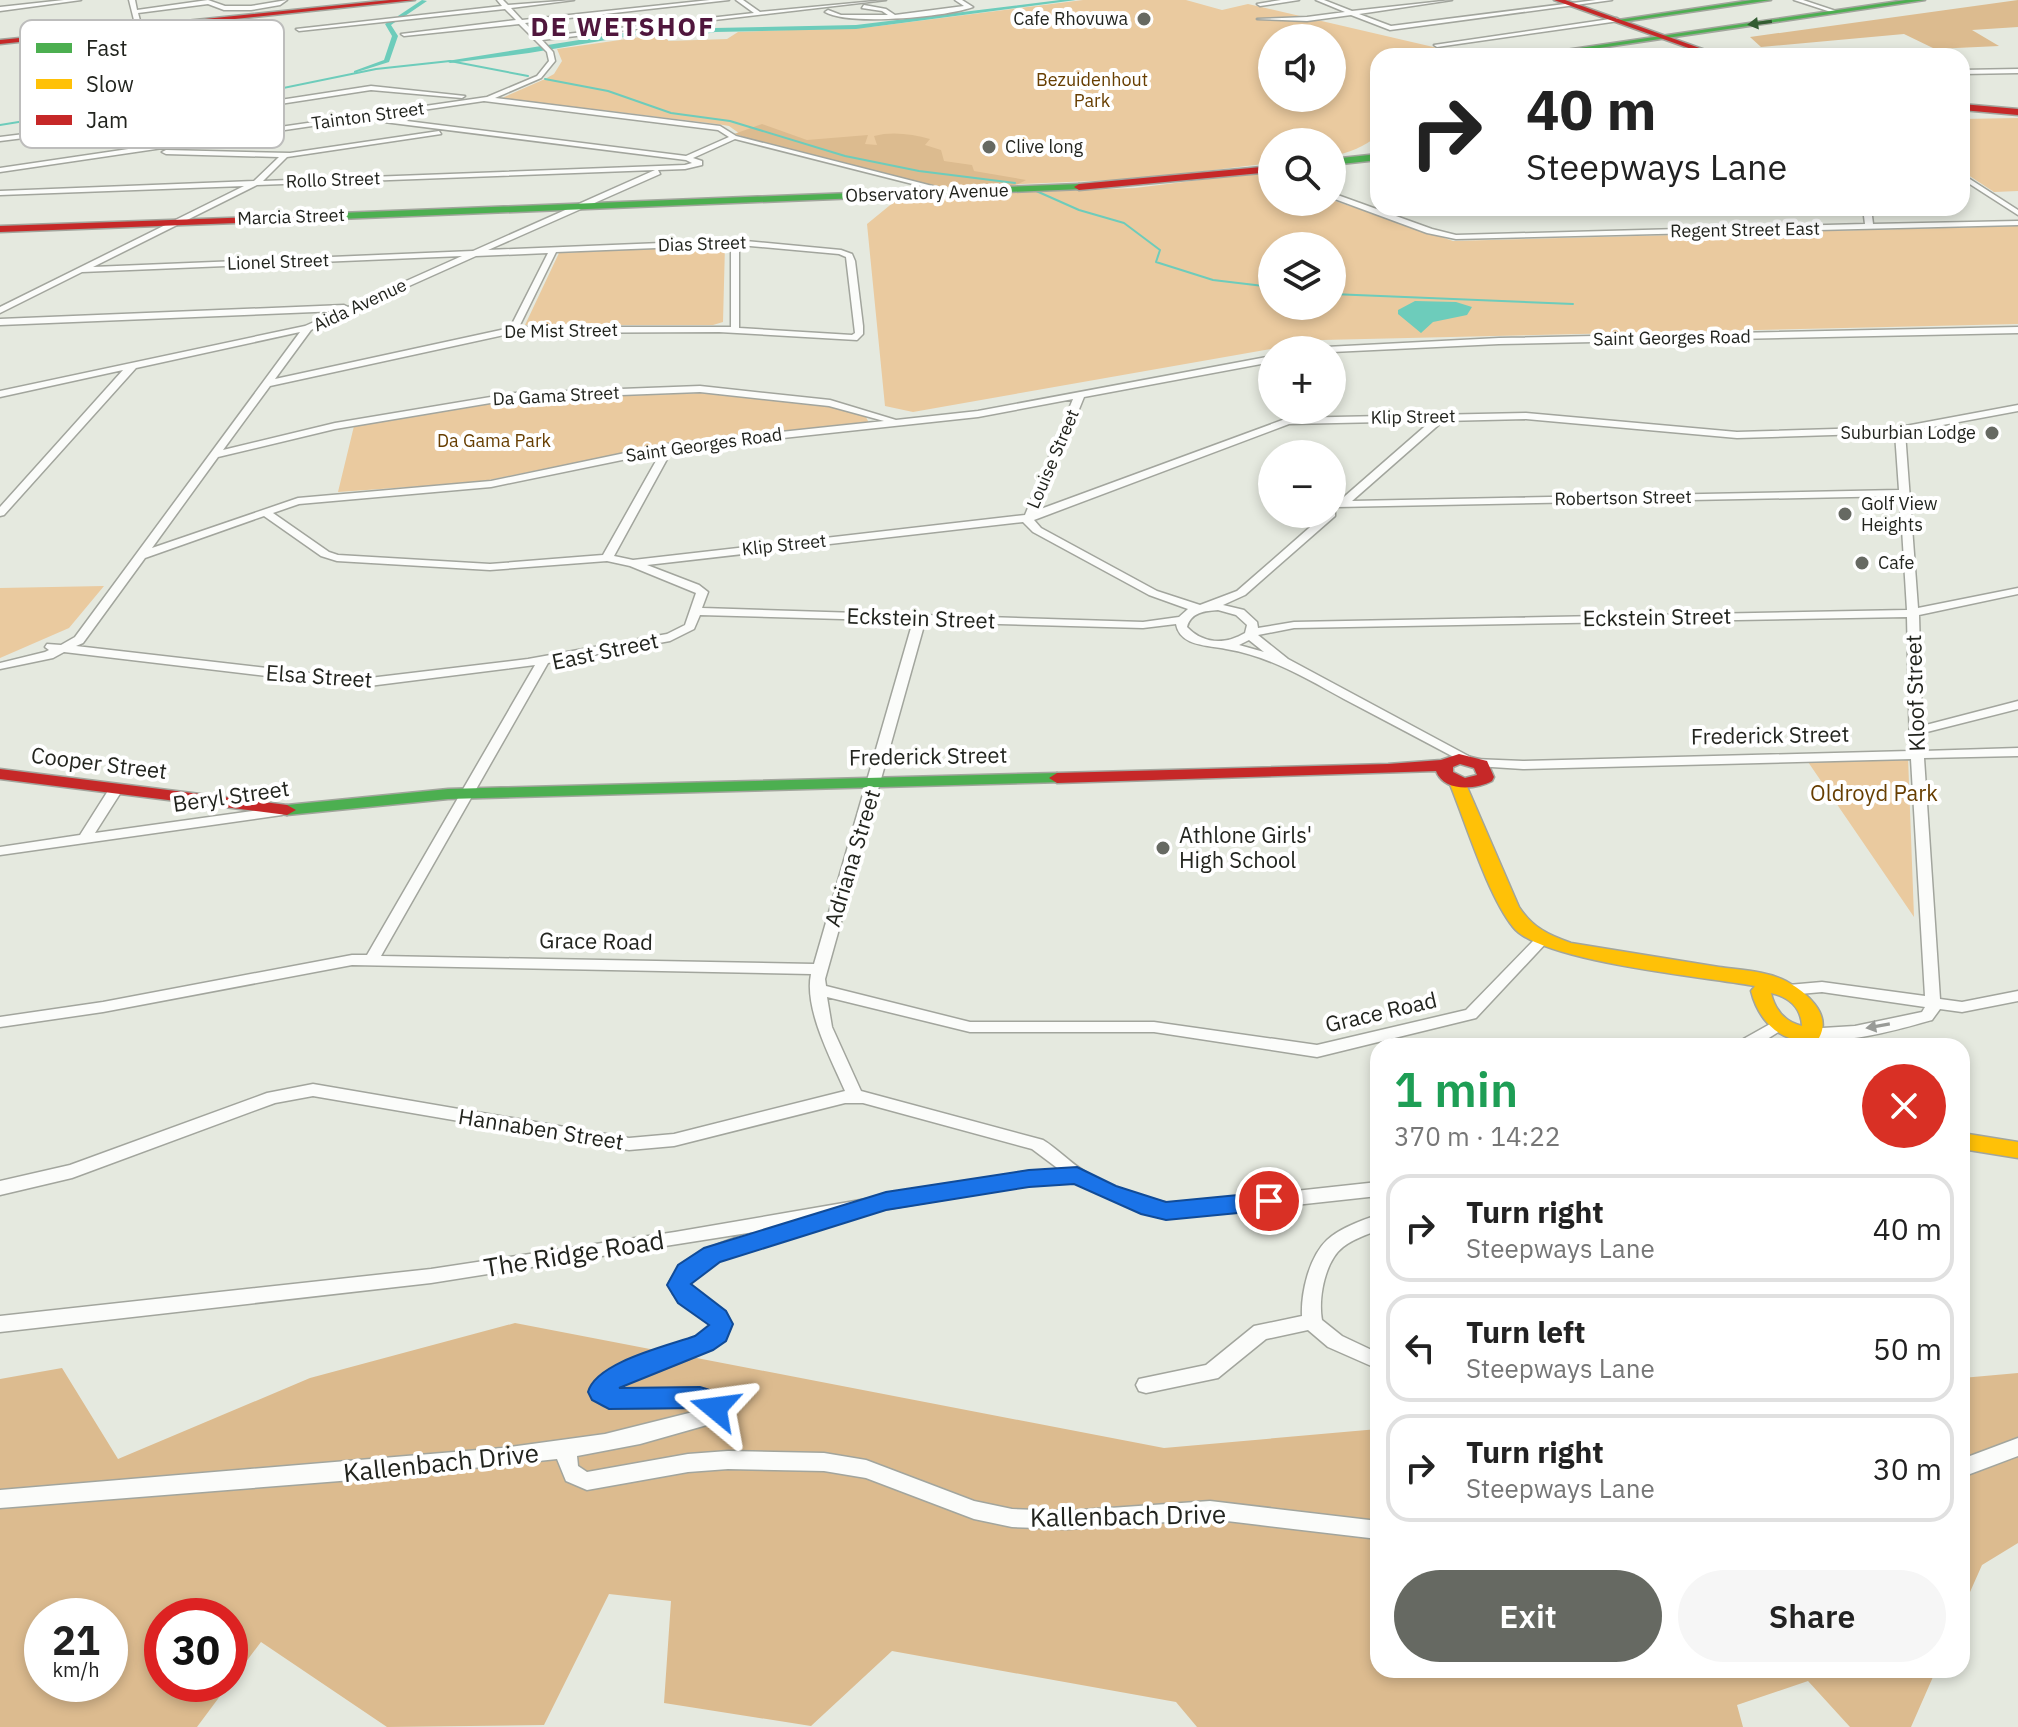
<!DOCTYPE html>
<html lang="en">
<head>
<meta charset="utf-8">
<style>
  :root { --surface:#fff; --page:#f6f6f6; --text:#222; --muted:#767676; --line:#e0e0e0; --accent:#666962 }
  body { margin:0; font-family:"IBM Plex Sans",sans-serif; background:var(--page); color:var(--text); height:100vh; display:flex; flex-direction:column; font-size:30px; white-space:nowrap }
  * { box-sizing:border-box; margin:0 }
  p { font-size:26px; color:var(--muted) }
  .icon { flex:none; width:44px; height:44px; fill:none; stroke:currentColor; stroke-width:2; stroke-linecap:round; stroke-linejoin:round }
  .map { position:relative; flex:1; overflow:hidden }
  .panel { position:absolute; left:1370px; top:1038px; width:600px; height:640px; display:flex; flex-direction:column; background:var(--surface); border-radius:24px; box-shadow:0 4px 12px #0003 }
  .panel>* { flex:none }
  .hud { position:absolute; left:1370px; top:48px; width:600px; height:168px; border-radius:24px; box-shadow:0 4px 12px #0003; background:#fff; color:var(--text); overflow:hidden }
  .fabs { position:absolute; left:1258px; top:24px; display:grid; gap:16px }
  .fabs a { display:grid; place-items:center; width:88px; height:88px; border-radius:50%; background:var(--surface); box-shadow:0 4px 12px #0003; font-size:40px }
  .speed { position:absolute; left:24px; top:1598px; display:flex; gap:16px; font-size:40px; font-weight:700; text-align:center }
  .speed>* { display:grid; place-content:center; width:104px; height:104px; border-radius:50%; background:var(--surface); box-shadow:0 4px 12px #0003; line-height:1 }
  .speed small { font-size:20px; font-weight:400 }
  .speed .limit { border:12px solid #d22; background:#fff; color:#111 }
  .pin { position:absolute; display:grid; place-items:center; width:68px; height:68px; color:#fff; margin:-34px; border:4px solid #fff; border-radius:50%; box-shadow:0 2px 8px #0007 }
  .me { position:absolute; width:88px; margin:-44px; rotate:286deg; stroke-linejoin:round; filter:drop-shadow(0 0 6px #0008) }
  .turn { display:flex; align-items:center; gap:28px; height:168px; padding:0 24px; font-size:36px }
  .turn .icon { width:104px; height:104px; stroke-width:2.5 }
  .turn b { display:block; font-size:56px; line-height:68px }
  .round { display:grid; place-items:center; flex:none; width:84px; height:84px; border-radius:42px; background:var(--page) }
  .headline { display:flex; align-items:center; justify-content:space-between; height:136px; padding:0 24px }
  h1 { font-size:48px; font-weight:600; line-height:60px; color:#1e9e55 }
  .action { display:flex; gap:16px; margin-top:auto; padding:16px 24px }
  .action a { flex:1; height:92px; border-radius:48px; background:var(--accent); color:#fff; font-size:32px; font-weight:600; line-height:92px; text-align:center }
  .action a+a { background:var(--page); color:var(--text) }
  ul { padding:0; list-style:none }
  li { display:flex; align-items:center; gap:24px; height:108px; margin:0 16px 12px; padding:0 8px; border:4px solid var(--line); border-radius:24px }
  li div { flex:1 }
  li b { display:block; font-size:30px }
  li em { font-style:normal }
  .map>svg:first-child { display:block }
  .green { fill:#eaca9f; fill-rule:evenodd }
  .forest { fill:#dcbb8f; fill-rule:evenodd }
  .water { fill:#6dccbb }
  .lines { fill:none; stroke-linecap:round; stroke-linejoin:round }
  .stream { stroke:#6dccbb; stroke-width:2 }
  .canal { fill:#6dccbb; fill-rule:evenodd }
  .street-casing { stroke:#a2a59d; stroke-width:3 }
  .fast-casing { stroke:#a2a59d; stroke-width:3 }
  .slow-casing { stroke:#a2a59d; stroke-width:3 }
  .jam-casing { stroke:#a2a59d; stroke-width:3 }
  .street { fill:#fbfcfa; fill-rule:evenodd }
  .fast { fill:#4caf50; fill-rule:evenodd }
  .slow { fill:#ffc107; fill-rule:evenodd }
  .jam { fill:#c62828; fill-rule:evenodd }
  .oneway { fill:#335c32 }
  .oneway2 { fill:#999b97 }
  .route { fill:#1a73e8; stroke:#114b97; stroke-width:2 }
  .poi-dot { fill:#666962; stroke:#fff; stroke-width:3 }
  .labels { text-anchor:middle; stroke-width:8; stroke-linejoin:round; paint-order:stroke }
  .far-poi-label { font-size:18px; fill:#22241e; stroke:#fff; text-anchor:start }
  .far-park-label { font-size:18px; fill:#673e01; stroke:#fff }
  .far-street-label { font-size:18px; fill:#22241e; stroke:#fff }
  .street-label { font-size:22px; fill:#22241e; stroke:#fff }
  .park-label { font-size:22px; fill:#673e01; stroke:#fff }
  .poi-label { font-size:22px; fill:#22241e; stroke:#fff; text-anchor:start }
  .far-district-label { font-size:26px; font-weight:bold; letter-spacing:2px; fill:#50163d; stroke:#fff }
  .near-street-label { font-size:26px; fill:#22241e; stroke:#fff }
  .key { fill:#fff; stroke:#bdbdbc; stroke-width:2 }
  .key-label { font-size:22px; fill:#22241e }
</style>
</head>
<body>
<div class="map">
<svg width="2018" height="1727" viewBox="0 0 2018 1727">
  <rect width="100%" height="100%" fill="#e5e9df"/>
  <!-- green -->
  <path class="green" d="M1083 0H1186L1222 10 1248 4 1472 56H1378V136C1364 146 1350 153 1332 156V142H1272V163L1138 179 949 187 743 136 729 126 717 124 502 98 545 79 554 74 562 61 557 49 669 33 668 41 727 39 738 32 871 27ZM1272 38H1332V98H1272Z
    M2018 118V191L1994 192 1962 171V119Z
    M1272 171V202L1332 200 1453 241 2018 226V324L1322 340 913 412 885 406 867 224 900 197 1135 188ZM1272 246H1332V306H1272Z
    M725 245 723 322 713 325H525L559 253Z
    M702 393 827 405 866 417 869 423 662 445 479 482 338 492 354 426 500 400Z
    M104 586 69 628 0 658V588Z
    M1908 757 1914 917 1806 759Z"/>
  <!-- forest -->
  <path class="forest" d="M2018 0V27L1972 30 1999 46 1935 49 1904 34 1761 47 1750 37Z
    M762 124 807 140 868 135 865 144 877 145 874 136C892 131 912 134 930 139L925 145 941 150 944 161 972 165 974 171 1026 180C975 213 794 151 734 134Z
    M515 1323 1164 1448 1378 1429V1670H1936L1911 1727H1850L1808 1681 1737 1705 1743 1727H1197L1176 1702 892 1651 811 1726 664 1703 671 1601 609 1594 544 1725 387 1727 261 1642 230 1683V1616H162V1684H229L197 1727H0V1379L62 1368 118 1459 310 1378ZM42 1616H110V1684H42Z
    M2018 1373V1543L1982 1565 1962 1610V1378Z"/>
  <!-- water -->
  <path class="water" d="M1415 301 1456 302 1472 307 1467 315 1433 322 1421 333 1398 314V310Z"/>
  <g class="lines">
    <!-- stream -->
    <path class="stream" d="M545 79 608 91 671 113 730 121 845 156 919 171 1015 183
      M0 125 74 113 134 110 239 97 376 69 450 61 528 76
      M1034 190 1079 210 1124 223 1160 250 1156 262 1213 280 1272 287
      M1332 294 1573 304"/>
    <!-- canal -->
    <path class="canal" d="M422 0 427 1 402 18H398V16Z
      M1060 0H1076L856 29 715 32 689 37 657 34 636 35 529 53 450 63 447 61 636 31 657 30 689 33 714 28 856 25Z
      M393 19 398 20 391 25 398 36 389 62 354 73V71L384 60 392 36 385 24Z"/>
    <defs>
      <path id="street" d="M64 0H81L0 11V7Z
        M129 0H135L137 10 208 0 225 6H251L287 0 280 5 251 10H224L208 4 138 13 142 28 139 30 136 28Z
        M497 0H503L508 5 574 0 511 8 522 20 710 0H729L525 23 539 37 754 13 736 0H743L760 12 886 0 542 40 553 52 555 61 541 78 495 98 720 126 736 136 956 192 952 194 735 139 693 158 702 161V165L685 169 658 170 660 174 488 250 735 240 841 250 852 254 855 261 863 326V334L857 340 719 332 513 333 270 386 223 450 335 423 515 393 700 386 830 400 896 420 978 411 1272 356V362L1084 397 1038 510 1288 418 1526 413 1737 432 1900 427 2018 405V411L1905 432 1918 608 2018 588V594L1919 615 1922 726 2018 701V709L1923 733V751L2018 748V756L1924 758 1940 999 1962 1002 2018 991V1001L1962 1012 1940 1009 1932 1020C1897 1030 1842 1046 1806 1037L1804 1033 1806 1029 1855 1026 1922 1012 1925 1007 1822 992 1788 995 1783 994 1780 990 1783 986 1788 985 1822 982 1925 996 1911 759 1523 769 1476 766 1463 762C1424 741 1384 720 1344 699 1306 678 1269 656 1226 649 1209 645 1180 647 1176 624L1143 628 925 622 825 979 826 986 970 1022H1154L1317 1045 1466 1010 1537 937 1542 935 1549 940 1476 1018 1317 1057 1154 1032H970L827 997 832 1027 861 1091 1043 1140C1058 1149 1069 1162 1084 1171 1111 1188 1143 1198 1174 1204L1378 1182V1196L1174 1218 1134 1209 1075 1182 1029 1185 840 1217 838 1223C788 1239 727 1244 688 1283L725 1313 730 1324C709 1366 649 1367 611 1389L706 1390C715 1393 721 1399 725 1408L714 1423 707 1425 640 1444 577 1456 578 1466 587 1472 688 1454 728 1451 824 1453 866 1460 974 1501 1012 1509 1067 1511 1210 1501 1378 1521V1539L1210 1519 1067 1529 1012 1527 974 1519 866 1478 824 1471 728 1469 688 1472 587 1490 566 1481 557 1459 378 1478 0 1508V1490L502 1448 605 1434 701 1410V1406C684 1407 613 1412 602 1405 585 1395 592 1380 607 1373 640 1356 678 1351 709 1328L711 1323 673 1294 670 1281C686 1253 724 1241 754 1232L431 1283 0 1332V1316L431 1269 675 1232 1029 1171 1060 1170 1032 1149 863 1103H845L674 1146 629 1150 313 1096 275 1103 72 1178 0 1195V1181L70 1165 267 1093 313 1084 629 1138 674 1134 845 1091C831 1059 804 1009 811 974L352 965 103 1012 0 1027V1017L103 1002 352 955H367L535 665 361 687 64 652 53 658 0 669V663L45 652 49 650 45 647 47 644 61 645 75 637 300 332 136 368 4 515 0 516V507L123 370 0 397V391L305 326 339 311 0 325V319L344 305 348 307 462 256 82 272 0 313V307L244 186 0 195V191L254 181 279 157 166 154 162 152 166 150 290 153 439 131 441 134 287 157 263 181 685 165 692 163 686 160 360 119 0 172V168L142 147 140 144 195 117 197 120 142 147 487 97 537 76 549 61 547 52 519 24 404 36 401 34 516 20 505 9 299 31 296 29 502 6ZM484 101 718 130 729 137 686 156 375 117ZM655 170 473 251 93 267 257 185ZM731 245V327H519L556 252ZM739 245 839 254 846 257 855 333 852 335 739 328ZM548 253 510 328 275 379 311 330 476 256ZM700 392 829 406 884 421 668 444 491 481 298 498 152 548 218 457 335 429 515 399ZM1073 399 1025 515 633 560 614 556 672 450 978 417ZM1526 419 1737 438 1895 433 1899 490 1352 501 1443 421ZM1431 421 1337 503V507L1900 496 1907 610 1294 622 1258 628 1257 622 1244 610 1223 605 1245 595 1335 516V512L1325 514 1237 591 1200 605 1157 591 1041 528 1034 520 1289 424ZM661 452 603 555 490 564 338 555 329 552 273 513 299 504 491 487ZM264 516 321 556 337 561 490 570 607 561 630 566 696 593 685 625 667 634 528 659 361 679 76 646 83 643 145 558ZM1023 522 1033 532 1149 595 1188 609 1179 617 1143 622 702 608 708 592 699 585 647 565ZM1218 610 1236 615 1247 625 1245 633C1225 645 1203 644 1187 627 1191 612 1205 611 1218 610ZM700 615 913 621 814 964 381 956 548 663 670 641 694 629ZM1907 617 1910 751 1523 761 1474 759 1288 659 1258 635 1294 628ZM1249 640 1264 652 1239 645Z
        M955 0H962L973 7C946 17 849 26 825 12L828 10 841 15H888L882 11 862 8 864 5 886 9 895 15 964 6Z
        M1281 0H1299L1260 6 1257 4Z
        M1316 0H1324L1352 11 1452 0 1359 14 1391 26 1596 0H1612L1390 30 1351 15 1307 21 1257 19 1307 17 1345 12Z
        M1794 0H1803L1839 12 1834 13Z
        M1617 18 1619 21 1437 47 1434 45Z
        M1714 51 1716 54 1695 56 1696 55Z
        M2018 69V73L1962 74V70Z
        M371 86 465 96 462 98 371 90 208 115 0 141V137L208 111Z
        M1962 174 2018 210V215L1962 179Z
        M1332 193 1432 229 1456 235 1865 224 1863 208H1871L1873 224 2018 221V225L1456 239 1427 233 1332 198Z
        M1392 208H1502L1498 210H1396Z
        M2018 327V333L1499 344 1332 352V350H1322L1326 347 1499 338Z
        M116 785 123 789 95 833 282 807 289 811 282 815 0 855V847L80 835 111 786Z
        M1779 1019 1785 1020 1787 1024 1785 1028 1756 1046H1736L1738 1042Z
        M1378 1215V1230C1366 1235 1353 1239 1343 1247 1325 1261 1318 1298 1322 1320L1342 1336 1378 1353V1369L1328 1347 1308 1330 1266 1339 1218 1378 1146 1393 1139 1391 1136 1385 1139 1379 1206 1365 1254 1326 1302 1316C1301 1293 1309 1257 1327 1240 1340 1228 1362 1220 1378 1215Z
        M2018 1438V1456L1962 1477V1459Z"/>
      <path id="fast" d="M1752 0H1771L1622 22 1618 20Z
        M1906 0H1925L1545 56H1525Z
        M1378 154V160L1332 165V159Z
        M1079 184 1084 187 1082 189 314 220 309 217 314 214Z
        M1057 773 1065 778 1063 782 448 799 287 815 278 810 287 805 448 789Z"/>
      <path id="slow" d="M1457 777 1465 782 1519 907C1533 928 1548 935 1571 943 1620 951 1669 959 1719 967 1739 970 1767 971 1786 981 1804 991 1833 1013 1819 1038 1785 1048 1759 1023 1751 991L1755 986C1706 977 1540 962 1513 927 1487 894 1466 823 1449 782ZM1771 993C1789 997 1801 1008 1802 1026 1785 1022 1775 1010 1771 993Z
        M1962 1133 2018 1142V1158L1962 1149Z"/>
      <path id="jam" d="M390 0H415L0 44V40Z
        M1554 0H1565L1722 56H1711Z
        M1962 104 2018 109V115L1962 110Z
        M1272 166V172L1079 190 1074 187 1079 184Z
        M317 215 319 217 314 220 0 232V226Z
        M1459 754 1487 761 1494 777 1492 781C1475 790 1444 792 1436 771L1057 783 1049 778 1057 773 1388 764 1441 760ZM1460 764 1474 768 1477 775 1465 778 1453 772V767Z
        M0 769 287 805 296 810 287 815 0 779Z"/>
    </defs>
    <!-- street casing -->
    <use href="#street" class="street-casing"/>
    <!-- fast casing -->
    <use href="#fast" class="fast-casing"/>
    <!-- slow casing -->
    <use href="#slow" class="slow-casing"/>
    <!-- jam casing -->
    <use href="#jam" class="jam-casing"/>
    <!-- street -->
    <use href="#street" class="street"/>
    <!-- fast -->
    <use href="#fast" class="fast"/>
    <!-- slow -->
    <use href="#slow" class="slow"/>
    <!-- jam -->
    <use href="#jam" class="jam"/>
  </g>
  <!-- one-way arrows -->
  <defs><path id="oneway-solid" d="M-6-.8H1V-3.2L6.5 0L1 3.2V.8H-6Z" transform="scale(2)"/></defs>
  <use class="oneway" href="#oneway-solid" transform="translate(1760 23) rotate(172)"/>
  <use class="oneway2" href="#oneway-solid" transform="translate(1878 1026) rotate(170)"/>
  <!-- route -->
  <path class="route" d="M1077 1167 1116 1186 1166 1202 1269 1192 1277 1195 1280 1201 1277 1207 1269 1210 1166 1220 1141 1214 1074 1184 1029 1187 886 1210 720 1262 691 1284 726 1311 733 1324 726 1341 713 1350 619 1388 700 1387 720 1393 727 1408 723 1415C711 1420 709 1415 700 1408L609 1409 592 1400 588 1392C596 1362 667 1346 695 1336L709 1325 678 1303 667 1285 678 1265 704 1248 886 1192 1029 1170Z"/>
  <!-- markers -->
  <g class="poi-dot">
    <circle cx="1144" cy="19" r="8"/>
    <circle cx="989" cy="147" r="8"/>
    <circle cx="1992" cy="433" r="8"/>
    <circle cx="1845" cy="514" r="8"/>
    <circle cx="1862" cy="563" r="8"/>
    <circle cx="1163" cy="848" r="8"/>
  </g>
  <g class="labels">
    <!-- far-poi labels -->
    <g class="far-poi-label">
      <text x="1128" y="25" text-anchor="end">Cafe Rhovuwa</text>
      <text x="1005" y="153">Clive long</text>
      <text x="1976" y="439" text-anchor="end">Suburbian Lodge</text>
      <text x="1861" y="510">Golf View<tspan x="1861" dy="21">Heights</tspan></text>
      <text x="1878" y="569">Cafe</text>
    </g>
    <!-- far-park labels -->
    <g class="far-park-label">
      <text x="1092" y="86">Bezuidenhout<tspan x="1092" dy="21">Park</tspan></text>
      <text x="494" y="447">Da Gama Park</text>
    </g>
    <!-- far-street labels -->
    <g class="far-street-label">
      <text transform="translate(368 116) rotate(-8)" y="6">Tainton Street</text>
      <text transform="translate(333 180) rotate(-2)" y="6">Rollo Street</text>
      <text transform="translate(927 193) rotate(-2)" y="6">Observatory Avenue</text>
      <text transform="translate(291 217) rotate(-2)" y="6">Marcia Street</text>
      <text transform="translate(1745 230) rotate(-1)" y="6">Regent Street East</text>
      <text transform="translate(702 244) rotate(-2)" y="6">Dias Street</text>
      <text transform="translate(278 262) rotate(-2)" y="6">Lionel Street</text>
      <text transform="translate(360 305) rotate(-25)" y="6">Aida Avenue</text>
      <text transform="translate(561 331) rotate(-1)" y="6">De Mist Street</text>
      <text transform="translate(1672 338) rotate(-1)" y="6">Saint Georges Road</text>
      <text transform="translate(556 396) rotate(-3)" y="6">Da Gama Street</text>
      <text transform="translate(1413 417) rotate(-1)" y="6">Klip Street</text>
      <text transform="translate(704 445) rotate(-8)" y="6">Saint Georges Road</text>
      <text transform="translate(1053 459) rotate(-67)" y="6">Louise Street</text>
      <text transform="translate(1623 498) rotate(-1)" y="6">Robertson Street</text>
      <text transform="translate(784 545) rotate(-6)" y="6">Klip Street</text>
    </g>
    <!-- street labels -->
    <g class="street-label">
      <text transform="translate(1657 617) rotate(-1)" y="8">Eckstein Street</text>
      <text transform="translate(921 618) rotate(2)" y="8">Eckstein Street</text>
      <text transform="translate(605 651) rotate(-12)" y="8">East Street</text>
      <text transform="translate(319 676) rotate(4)" y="8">Elsa Street</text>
      <text transform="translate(1915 693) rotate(-92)" y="8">Kloof Street</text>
      <text transform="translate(1770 735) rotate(-1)" y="8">Frederick Street</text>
      <text transform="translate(928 756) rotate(-1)" y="8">Frederick Street</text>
      <text transform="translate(99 763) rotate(7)" y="8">Cooper Street</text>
      <text transform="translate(231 796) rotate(-8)" y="8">Beryl Street</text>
      <text transform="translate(852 858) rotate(-73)" y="8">Adriana Street</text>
      <text transform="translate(596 941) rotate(1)" y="8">Grace Road</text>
      <text transform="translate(1381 1012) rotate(-13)" y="8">Grace Road</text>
      <text transform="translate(541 1129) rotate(9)" y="8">Hannaben Street</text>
    </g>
    <!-- park labels -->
    <g class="park-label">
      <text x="1874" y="801">Oldroyd Park</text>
    </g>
    <!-- poi labels -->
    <g class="poi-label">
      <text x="1179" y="843">Athlone Girls'<tspan x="1179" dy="25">High School</tspan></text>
    </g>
    <!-- far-district labels -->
    <g class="far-district-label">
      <text x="623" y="36">DE WETSHOF</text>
    </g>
    <!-- near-street labels -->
    <g class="near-street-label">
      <text transform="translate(574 1254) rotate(-9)" y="9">The Ridge Road</text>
      <text transform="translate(441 1463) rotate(-6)" y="9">Kallenbach Drive</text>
      <text transform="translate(1128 1516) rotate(-1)" y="9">Kallenbach Drive</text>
    </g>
  </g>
  <!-- legend -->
  <rect x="20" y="20" width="264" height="128" rx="12" class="key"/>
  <rect x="36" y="43" width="36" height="10" fill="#4caf50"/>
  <rect x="36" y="79" width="36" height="10" fill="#ffc107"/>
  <rect x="36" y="115" width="36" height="10" fill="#c62828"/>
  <g class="key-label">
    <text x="86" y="56">Fast</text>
    <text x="86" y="92">Slow</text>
    <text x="86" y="128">Jam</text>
  </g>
</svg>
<div class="fabs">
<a><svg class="icon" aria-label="sound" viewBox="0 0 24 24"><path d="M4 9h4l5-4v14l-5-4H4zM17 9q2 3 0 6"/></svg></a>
<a><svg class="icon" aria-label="search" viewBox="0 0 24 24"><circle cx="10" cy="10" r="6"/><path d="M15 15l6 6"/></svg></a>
<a><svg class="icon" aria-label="layers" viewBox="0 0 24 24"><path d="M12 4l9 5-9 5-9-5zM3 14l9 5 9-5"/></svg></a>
<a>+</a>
<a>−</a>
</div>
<div class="speed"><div>21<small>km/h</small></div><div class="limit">30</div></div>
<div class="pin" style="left:1269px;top:1201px;background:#d93025"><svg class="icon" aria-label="arrive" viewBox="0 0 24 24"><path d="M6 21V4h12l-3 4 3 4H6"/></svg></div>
<svg class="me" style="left:715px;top:1408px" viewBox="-20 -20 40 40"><path d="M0-17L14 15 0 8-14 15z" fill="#1a73e8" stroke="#fff" stroke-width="4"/></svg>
<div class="hud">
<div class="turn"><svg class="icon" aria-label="right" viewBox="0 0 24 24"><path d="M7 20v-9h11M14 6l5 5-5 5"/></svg><div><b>40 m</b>Steepways Lane</div></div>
</div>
<section class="panel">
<div class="headline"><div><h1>1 min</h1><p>370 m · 14:22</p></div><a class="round" style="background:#d93025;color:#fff"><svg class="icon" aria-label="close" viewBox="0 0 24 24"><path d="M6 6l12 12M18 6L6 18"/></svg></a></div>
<ul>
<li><svg class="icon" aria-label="right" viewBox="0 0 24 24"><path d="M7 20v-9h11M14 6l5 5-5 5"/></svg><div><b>Turn right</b><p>Steepways Lane</p></div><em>40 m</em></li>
<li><svg class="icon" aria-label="left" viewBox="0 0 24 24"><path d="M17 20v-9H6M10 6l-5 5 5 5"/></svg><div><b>Turn left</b><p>Steepways Lane</p></div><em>50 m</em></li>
<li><svg class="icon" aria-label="right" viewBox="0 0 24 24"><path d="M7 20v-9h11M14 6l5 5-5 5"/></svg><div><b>Turn right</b><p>Steepways Lane</p></div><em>30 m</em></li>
</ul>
<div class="action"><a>Exit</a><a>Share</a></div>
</section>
</div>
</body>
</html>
